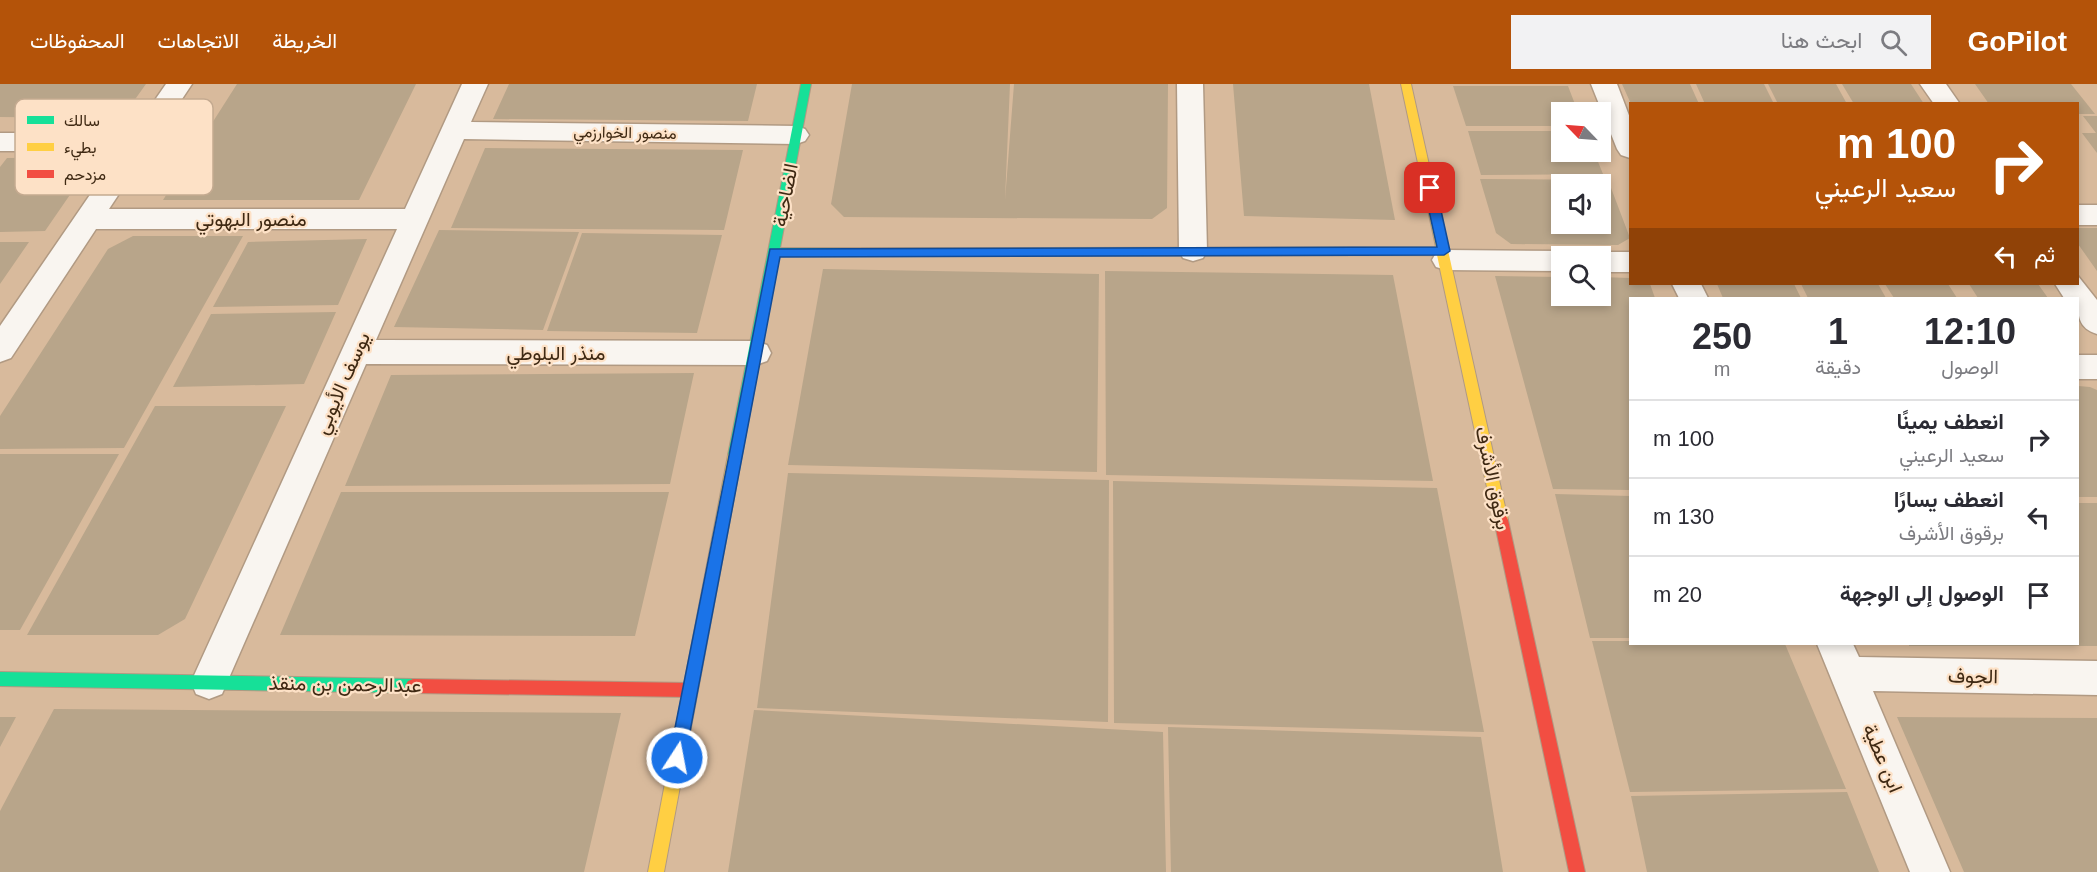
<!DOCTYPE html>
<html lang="ar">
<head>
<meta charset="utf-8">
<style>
  :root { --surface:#fff; --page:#f2f2f3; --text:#2b2b33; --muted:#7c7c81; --line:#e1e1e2; --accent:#b45309 }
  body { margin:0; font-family:Helvetica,Vazirmatn,sans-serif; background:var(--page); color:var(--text); direction:rtl; height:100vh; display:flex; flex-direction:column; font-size:22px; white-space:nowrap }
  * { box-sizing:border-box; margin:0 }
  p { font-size:20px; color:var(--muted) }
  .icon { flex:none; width:33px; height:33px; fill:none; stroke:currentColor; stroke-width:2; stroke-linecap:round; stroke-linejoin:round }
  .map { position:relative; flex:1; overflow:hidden; direction:ltr }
  .drawer { position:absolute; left:1629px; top:213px; width:450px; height:348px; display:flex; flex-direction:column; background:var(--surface); border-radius:0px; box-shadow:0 3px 9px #0003; direction:rtl }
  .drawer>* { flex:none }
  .guide { position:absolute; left:1629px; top:18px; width:450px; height:183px; border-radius:0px; box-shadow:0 3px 9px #0003; direction:rtl; background:#b45309; color:#fff; overflow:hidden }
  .needle { width:39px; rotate:295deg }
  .buttons { position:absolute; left:1551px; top:18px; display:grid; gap:12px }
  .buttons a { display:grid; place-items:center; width:60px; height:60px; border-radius:0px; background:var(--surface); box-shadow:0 3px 9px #0003; font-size:30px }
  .pin { position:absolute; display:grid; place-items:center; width:51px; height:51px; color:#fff; margin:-26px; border-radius:12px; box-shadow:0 3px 9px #0006 }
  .me { position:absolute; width:66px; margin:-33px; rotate:11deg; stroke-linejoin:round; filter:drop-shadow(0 0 4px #0008) }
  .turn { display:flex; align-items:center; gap:21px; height:126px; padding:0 24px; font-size:27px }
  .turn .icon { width:78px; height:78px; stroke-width:2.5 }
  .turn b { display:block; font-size:42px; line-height:51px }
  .then { display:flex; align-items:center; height:57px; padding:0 24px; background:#0003; gap:12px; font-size:22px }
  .eta { display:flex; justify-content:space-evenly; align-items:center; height:102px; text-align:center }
  .eta b { font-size:36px; font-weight:700; line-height:42px }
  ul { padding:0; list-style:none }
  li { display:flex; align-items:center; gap:18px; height:78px; padding:0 24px; border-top:2px solid var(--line) }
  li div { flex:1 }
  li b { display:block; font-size:22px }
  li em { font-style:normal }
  header { display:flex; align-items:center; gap:36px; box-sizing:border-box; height:84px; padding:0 30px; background:var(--accent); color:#fff }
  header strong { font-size:28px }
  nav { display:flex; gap:33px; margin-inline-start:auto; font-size:21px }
  .search { width:420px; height:54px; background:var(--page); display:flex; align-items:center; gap:15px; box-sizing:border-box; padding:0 21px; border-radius:0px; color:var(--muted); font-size:22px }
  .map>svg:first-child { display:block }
  .building { fill:#b8a58a; fill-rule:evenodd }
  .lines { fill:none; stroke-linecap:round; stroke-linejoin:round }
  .street-casing { stroke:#b19a83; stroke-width:3 }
  .fast-casing { stroke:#b19a83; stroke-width:2 }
  .slow-casing { stroke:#b19a83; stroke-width:2 }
  .jam-casing { stroke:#b19a83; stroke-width:2 }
  .street { fill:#f9f5f0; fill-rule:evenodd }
  .fast { fill:#16e098; fill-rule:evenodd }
  .slow { fill:#ffcf43; fill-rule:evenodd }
  .jam { fill:#f24e42; fill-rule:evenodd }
  .route { fill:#1a73e8; stroke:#114b97; stroke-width:1.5 }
  .labels { text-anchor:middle; stroke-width:4.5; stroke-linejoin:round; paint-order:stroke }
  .far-street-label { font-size:16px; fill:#3f2913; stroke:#fde1c6 }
  .street-label { font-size:20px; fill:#3f2913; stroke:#fde1c6 }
  .key { fill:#fde1c6; stroke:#c4aa90; stroke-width:1.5 }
  .key-label { font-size:16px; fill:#3f2913 }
</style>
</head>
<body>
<header>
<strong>GoPilot</strong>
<div class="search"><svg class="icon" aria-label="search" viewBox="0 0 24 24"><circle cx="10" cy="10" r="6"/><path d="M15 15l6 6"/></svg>ابحث هنا</div>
<nav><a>الخريطة</a><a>الاتجاهات</a><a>المحفوظات</a></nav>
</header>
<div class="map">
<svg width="2097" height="788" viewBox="0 0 2097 788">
  <rect width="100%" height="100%" fill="#d8ba9c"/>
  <!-- building -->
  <path class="building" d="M0 0H146L131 21 98 34 0 33Z
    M237 0H416L359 116H163Z
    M509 0H757L748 37 493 35Z
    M852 0H1010L1005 116 1014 0H1168L1167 124 1152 135 844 133 831 120Z
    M1233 0H1369L1395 136 1244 132Z
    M1622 0H1690L1699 20H1631Z
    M1696 0H1764L1774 20H1705Z
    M1768 0H1836L1847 20H1778Z
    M1842 0H1911L1924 20H1854Z
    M1975 0H2071L2095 30H2078V20H1989Z
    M1453 2H1568L1578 28H1562V42H1466Z
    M2083 32H2097V69L2082 49H2096Z
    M1468 47H1562V68H1594L1603 90 1481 91Z
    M485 64 743 66 724 146 451 144Z
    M96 73 45 147 0 148V83L7 74Z
    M1480 95 1608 96 1630 154 1618 161 1511 160 1496 149ZM1562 100H1600V140H1562Z
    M2078 144H2097V187L2078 160Z
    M439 146 579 148 543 246 394 243Z
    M582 149 722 151 697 249 547 247Z
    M133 152H243L124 364 0 365V332L108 165Z
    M367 155 338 221 213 223 248 158Z
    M0 158H29L0 200Z
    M823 185 1099 190 1097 388 788 381Z
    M1105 187 1393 191 1433 397 1106 391Z
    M1495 192 1562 193V212H1600V193L1630 194V200H1650L1655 214H1630V406L1553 405Z
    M1717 200H1794L1801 214H1723Z
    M1801 200H1878L1886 214H1808Z
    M1885 200H1948L1957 214H1894Z
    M1969 200H2038L2048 214H1978Z
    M336 228 304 300 173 303 211 230Z
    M694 289 670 400 345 402 391 291Z
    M2078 302 2090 303 2097 306V413H2078Z
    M155 322H286L185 535 158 551H27Z
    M0 370H119L20 546H0Z
    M788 389 1109 396 1108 638 757 624Z
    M1113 397 1437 404 1484 648 1114 639Z
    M341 408H669L635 552 280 551Z
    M1555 410 1630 412V554H1590Z
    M2078 419H2097V562H1909V560H2078Z
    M1592 557H1630V560H1785L1846 705 1630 708Z
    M54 625 621 629 584 788H0V727Z
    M754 626 1163 648 1166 788H728Z
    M0 633H16L0 663Z
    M1897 633 2097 634V788H1964Z
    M1168 643 1481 653 1503 788H1171Z
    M1847 708 1879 788H1647L1631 712Z"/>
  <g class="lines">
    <defs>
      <path id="street" d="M166 0H192L109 125H405L462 0H488L471 38 796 42 805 45 809 51 805 57 796 60 464 55 376 256 756 257 767 261 771 269 767 277 756 281 366 280 222 610 209 615 196 610 191 598 397 145H96L11 274 0 278V242L120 67H0V49H132Z
        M1177 0H1203L1207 167 1203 174 1193 177 1183 174 1179 167Z
        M1591 0H1617L1630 34V74L1621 71 1617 65Z
        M1920 0H1946L1960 20H1934Z
        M2078 121H2097V141H2078Z
        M1446 166 1562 167 1572 170 1574 172H1562V187L1446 186 1436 183 1432 176 1436 169Z
        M1600 168H1630V188H1600V172H1589Z
        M2078 192 2097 216V250C2078 244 2078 232 2078 214H2064L2055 200H2078Z
        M1672 200H1701L1708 214H1679Z
        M2078 271H2097V295H2078Z
        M1817 560H1853L1859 573 2097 577V611L1873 607 1950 788H1910Z"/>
      <path id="fast" d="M801 0H811L780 164H1044L1050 168 1044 172H779L742 371 740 375H730L728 371Z
        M0 588 413 595 418 597 421 602 418 607 413 609 0 602Z"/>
      <path id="slow" d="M1401 0H1411L1508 436 1506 440 1501 442 1496 440 1494 436 1437 171 1044 172 1038 168 1044 164 1436 163Z
        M735 366 740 367 742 371 664 788H648L728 371 730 367Z"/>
      <path id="jam" d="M1501 430 1506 432 1508 436 1585 788H1569L1494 436 1496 432Z
        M413 595 690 599 695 601 698 606 695 611 690 613 413 609 408 607 405 602 408 597Z"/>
    </defs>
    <!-- street casing -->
    <use href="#street" class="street-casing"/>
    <!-- fast casing -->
    <use href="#fast" class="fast-casing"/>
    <!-- slow casing -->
    <use href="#slow" class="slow-casing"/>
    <!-- jam casing -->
    <use href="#jam" class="jam-casing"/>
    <!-- street -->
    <use href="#street" class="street"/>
    <!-- fast -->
    <use href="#fast" class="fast"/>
    <!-- slow -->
    <use href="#slow" class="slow"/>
    <!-- jam -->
    <use href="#jam" class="jam"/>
  </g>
  <!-- route -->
  <path class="route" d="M1430 100 1436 104 1450 167 1444 171 780 173 685 674 683 680 677 682 671 680 669 674 770 165 1437 163 1424 104Z"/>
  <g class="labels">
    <!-- far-street labels -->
    <g class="far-street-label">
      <text transform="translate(625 48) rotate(1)" y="6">منصور الخوارزمي</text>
    </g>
    <!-- street labels -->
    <g class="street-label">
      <text transform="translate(785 111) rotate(-79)" y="7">الضاحية</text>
      <text x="251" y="142">منصور البهوتي</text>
      <text x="556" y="276">منذر البلوطي</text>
      <text transform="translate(342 299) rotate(-66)" y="7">يوسف الأيوبي</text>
      <text transform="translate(1493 394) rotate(78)" y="7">برقوق الأشرف</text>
      <text transform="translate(1973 592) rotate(1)" y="7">الجوف</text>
      <text transform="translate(345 600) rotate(1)" y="7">عبدالرحمن بن منقذ</text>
      <text transform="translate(1883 674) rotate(67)" y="7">ابن عطية</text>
    </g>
  </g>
  <!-- legend -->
  <rect x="15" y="15" width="198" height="96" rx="9" class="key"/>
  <rect x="27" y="32" width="27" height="8" fill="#16e098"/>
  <rect x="27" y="59" width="27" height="8" fill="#ffcf43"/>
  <rect x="27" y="86" width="27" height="8" fill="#f24e42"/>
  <g class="key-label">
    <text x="64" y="42">سالك</text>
    <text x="64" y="69">بطيء</text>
    <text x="64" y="96">مزدحم</text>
  </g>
</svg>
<div class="buttons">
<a><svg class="needle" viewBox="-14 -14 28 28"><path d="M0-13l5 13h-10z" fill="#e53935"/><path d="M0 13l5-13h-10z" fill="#7c7c81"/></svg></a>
<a><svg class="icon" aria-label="sound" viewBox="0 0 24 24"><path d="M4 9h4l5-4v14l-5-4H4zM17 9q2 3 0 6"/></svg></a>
<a><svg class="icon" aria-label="search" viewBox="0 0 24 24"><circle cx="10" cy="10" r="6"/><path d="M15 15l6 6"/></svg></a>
</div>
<div class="pin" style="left:1430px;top:104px;background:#d93025"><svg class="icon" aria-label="arrive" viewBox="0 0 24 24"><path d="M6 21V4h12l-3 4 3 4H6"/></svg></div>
<svg class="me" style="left:677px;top:674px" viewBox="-20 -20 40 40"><circle r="17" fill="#1a73e8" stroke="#fff" stroke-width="3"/><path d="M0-11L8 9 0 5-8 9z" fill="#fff"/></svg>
<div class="guide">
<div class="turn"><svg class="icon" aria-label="right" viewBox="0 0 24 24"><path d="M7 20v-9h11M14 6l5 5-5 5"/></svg><div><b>100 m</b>سعيد الرعيني</div></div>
<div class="then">ثم<svg class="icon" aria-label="left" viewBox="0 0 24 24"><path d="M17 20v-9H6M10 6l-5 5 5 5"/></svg></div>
</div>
<section class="drawer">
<div class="eta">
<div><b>12:10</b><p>الوصول</p></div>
<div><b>1</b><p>دقيقة</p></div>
<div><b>250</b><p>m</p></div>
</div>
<ul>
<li><svg class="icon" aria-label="right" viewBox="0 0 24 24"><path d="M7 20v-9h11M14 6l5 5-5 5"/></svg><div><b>انعطف يمينًا</b><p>سعيد الرعيني</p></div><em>100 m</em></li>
<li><svg class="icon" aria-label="left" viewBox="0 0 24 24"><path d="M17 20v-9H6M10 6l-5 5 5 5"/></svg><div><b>انعطف يسارًا</b><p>برقوق الأشرف</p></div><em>130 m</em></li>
<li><svg class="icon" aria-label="arrive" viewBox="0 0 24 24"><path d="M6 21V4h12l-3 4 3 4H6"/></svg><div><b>الوصول إلى الوجهة</b></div><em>20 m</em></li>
</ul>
</section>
</div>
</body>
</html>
